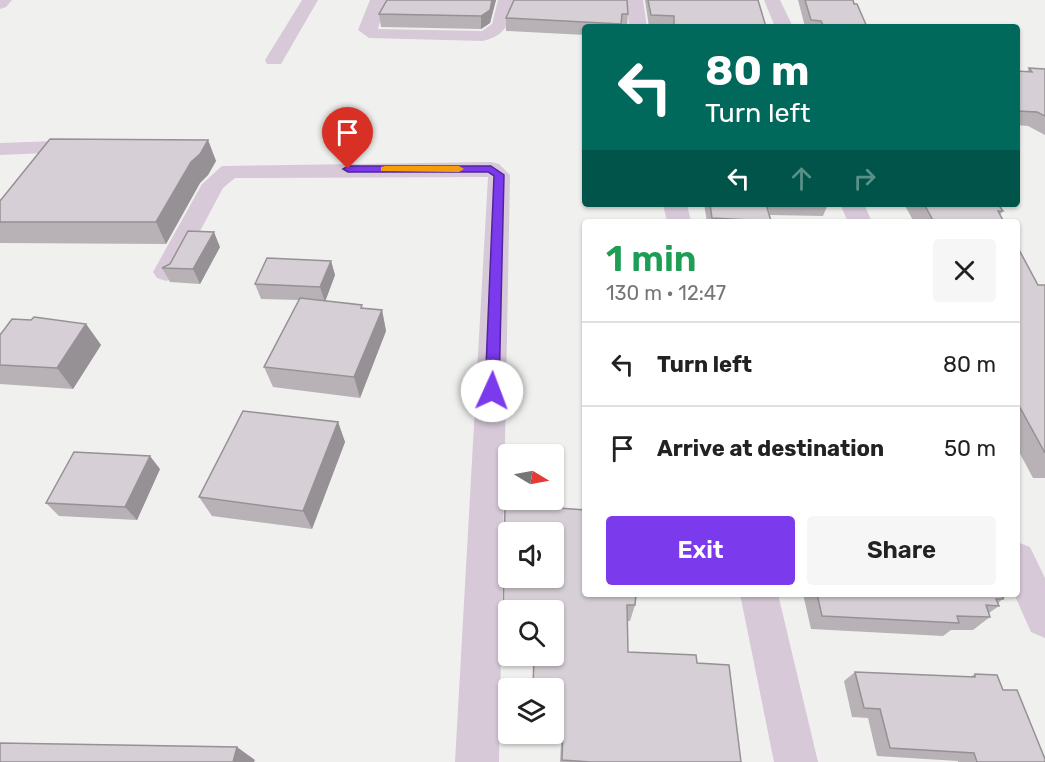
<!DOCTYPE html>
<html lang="en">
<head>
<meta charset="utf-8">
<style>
  :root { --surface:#fff; --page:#f6f6f6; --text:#222; --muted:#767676; --line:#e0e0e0; --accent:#7c3aed }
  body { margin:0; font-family:Rubik,sans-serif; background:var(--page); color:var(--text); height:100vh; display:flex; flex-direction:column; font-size:22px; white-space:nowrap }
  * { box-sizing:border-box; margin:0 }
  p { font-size:20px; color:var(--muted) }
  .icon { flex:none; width:33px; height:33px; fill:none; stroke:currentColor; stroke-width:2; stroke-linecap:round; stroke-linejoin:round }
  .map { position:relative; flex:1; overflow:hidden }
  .panel { position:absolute; left:582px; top:219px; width:438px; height:378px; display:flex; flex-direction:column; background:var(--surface); border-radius:6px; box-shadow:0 2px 4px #0004 }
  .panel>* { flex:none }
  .guide { position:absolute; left:582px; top:24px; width:438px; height:183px; border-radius:6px; box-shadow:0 2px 4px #0004; background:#00695c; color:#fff; overflow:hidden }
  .needle { width:39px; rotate:100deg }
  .fabs { position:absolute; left:498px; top:444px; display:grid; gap:12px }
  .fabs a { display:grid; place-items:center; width:66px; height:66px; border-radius:6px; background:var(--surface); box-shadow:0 2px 4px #0004; font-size:30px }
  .pin { position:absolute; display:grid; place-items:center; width:51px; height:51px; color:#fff; margin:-62px -26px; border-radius:50% 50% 50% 0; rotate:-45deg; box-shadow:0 0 6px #0007 }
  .pin .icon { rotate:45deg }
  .me { position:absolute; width:66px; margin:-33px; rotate:2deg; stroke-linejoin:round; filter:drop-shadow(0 0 4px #0008) }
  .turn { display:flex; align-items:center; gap:21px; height:126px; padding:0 24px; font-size:27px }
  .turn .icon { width:78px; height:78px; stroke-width:2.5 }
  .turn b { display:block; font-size:42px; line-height:51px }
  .lanes { display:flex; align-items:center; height:57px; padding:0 24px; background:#0003; justify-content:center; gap:30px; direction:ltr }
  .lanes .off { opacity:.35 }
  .round { display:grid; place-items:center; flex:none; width:63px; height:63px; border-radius:6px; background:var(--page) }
  .summary { display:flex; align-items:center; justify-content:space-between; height:102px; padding:0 24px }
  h1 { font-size:36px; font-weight:600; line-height:45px; color:#1e9e55 }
  .primary-button { display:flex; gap:12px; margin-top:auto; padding:12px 24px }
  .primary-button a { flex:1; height:69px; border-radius:6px; background:var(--accent); color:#fff; font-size:24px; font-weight:600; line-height:69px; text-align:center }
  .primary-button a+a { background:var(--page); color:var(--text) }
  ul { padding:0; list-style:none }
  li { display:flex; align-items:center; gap:18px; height:84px; padding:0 24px; border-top:2px solid var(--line) }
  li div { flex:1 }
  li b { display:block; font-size:22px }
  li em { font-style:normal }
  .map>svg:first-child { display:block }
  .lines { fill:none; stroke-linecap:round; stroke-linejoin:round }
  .street { fill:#d7c9d8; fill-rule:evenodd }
  .wall { fill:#b8b2b7; fill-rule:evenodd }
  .shaded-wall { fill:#969195 }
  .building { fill:#d6cfd5; stroke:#969195; stroke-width:1.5; fill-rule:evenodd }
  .route { fill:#7c3aed; stroke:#51269a; stroke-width:1.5 }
  .slow { fill:#f59e0b }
</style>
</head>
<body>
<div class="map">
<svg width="1045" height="762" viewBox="0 0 1045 762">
  <rect width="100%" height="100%" fill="#f0f1ef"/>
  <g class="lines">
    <!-- street -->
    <path class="street" d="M0 0H12L6 7 0 9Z
      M302 0H318L281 64H267L265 60Z
      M370 0H386L378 29 482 31 492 24 498 0H514C510 23 507 35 483 41L369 38 358 30Z
      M627 0H643L647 27H629Z
      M764 0H780L793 27H775Z
      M84 140 92 141 95 146 92 151 0 155V143Z
      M491 162 499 164 510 175 499 762H455L488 177 235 178 223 188 175 278 166 281 157 278 153 272 202 184 222 166Z
      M663 204H687L691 222H667Z
      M840 204H864L872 222H848Z
      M1017 542 1030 547 1045 578V638L1031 632 1014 594H1017Z
      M740 594H778L818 762H774Z"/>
  </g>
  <!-- wall -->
  <path class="wall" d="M496 0 490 23 481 29 381 27 379 14Z
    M645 0H758L766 27H649Z
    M798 0H853L867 27H805Z
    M513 3 628 14 627 27H585V35L506 31V18Z
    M1029 68 1045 69V135L1028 126 1017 125V71L1027 72Z
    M208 140 216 161 208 175 200 183 166 244 0 243V201Z
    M704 204H828L823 216 770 215 767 205 770 222H707Z
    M904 204H998L1003 211 1000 215 1004 222H914Z
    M1017 246 1038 285H1045V478H1033L1017 448Z
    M220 247 200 284 170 282 162 268Z
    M331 261 335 275 325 301 362 305V308L382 310 386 331 360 398 273 387 264 367 299 300 261 299 255 284Z
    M86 324 101 345 73 389 0 384V335Z
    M338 422 345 442 312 529 212 516 199 497Z
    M160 469 137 520 59 516 46 503Z
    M505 504 585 510V594H637L635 605 630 621H628V652L696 655 697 663 729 665 741 762H560L561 743 530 741 531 734H554V688H533L534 656H554V610H508V638L504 637 503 622ZM508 532H554V578H508Z
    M803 594H1009L998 603 999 606 989 613 990 617 973 630H951L943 636 811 629Z
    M855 672 970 677 975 674 1003 690 1045 762H958V761L877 756 868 718 852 717 844 681Z"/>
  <!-- shaded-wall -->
  <path class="shaded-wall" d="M492 0H496L490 23 481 29V16Z
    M208 140 216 161 208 175 200 183 166 244 156 222 191 162Z
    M214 232 220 247 200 284 193 269Z
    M331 261 335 275 325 302 320 287Z
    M382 310 386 331 360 398 354 377Z
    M86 324 101 345 73 389 57 368Z
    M338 422 345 442 312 529 303 511Z
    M150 456 160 469 137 520 125 507Z
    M237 747 255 760 254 762H233Z"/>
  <!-- building -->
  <path class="building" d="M387 0H492L490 10 481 16 379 14Z
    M514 0H627L628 14H622L621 24 506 18Z
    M648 0H758L766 27H674V16L651 15Z
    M805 0H853L854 4H857L867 27H824L821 21 811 20Z
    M1029 68 1045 69V116L1037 112 1017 111V71L1032 72Z
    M50 139 208 140 200 154 191 162 156 222H0V201Z
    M710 204H766L771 221 712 218Z
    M924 204H998L1003 211H998L1004 222H934Z
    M188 231 214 232 193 269 162 268 170 264Z
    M1017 246 1038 285H1045V453L1017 402Z
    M267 258 331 261 320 287 255 284Z
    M300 298 362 305 361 308 382 310 354 377 264 367Z
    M34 317 86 324 57 368 0 365V335L12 319 31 320Z
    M243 411 338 422 303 511 199 497Z
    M74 452 150 456 125 507 46 503Z
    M505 504 585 510V594H636L635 605H627L628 652 696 655 697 663 729 665 741 762H591L562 760 563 731H554V688H533L534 656H554V610H508V622H503ZM508 532H554V578H508Z
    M817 594H1001L1003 599H996L999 606 986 605 990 617 957 616 959 623 822 616Z
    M855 672 975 677V674L997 675 1003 690H1017L1045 759V762H977L974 753 890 748 880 709 864 708Z
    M0 743 237 747 233 762H0Z"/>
  <!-- route -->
  <path class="route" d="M491 166 504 175 499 391 492 396 485 391 494 176 488 172H348L343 169 348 166Z"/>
  <!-- slow -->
  <path class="slow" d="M385 166H459L464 169 459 172 381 171V167Z"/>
</svg>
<div class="fabs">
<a><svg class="needle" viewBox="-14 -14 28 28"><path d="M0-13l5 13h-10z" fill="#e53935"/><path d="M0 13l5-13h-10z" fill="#767676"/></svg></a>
<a><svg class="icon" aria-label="sound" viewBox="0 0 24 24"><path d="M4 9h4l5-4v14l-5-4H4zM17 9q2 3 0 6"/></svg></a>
<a><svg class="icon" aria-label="search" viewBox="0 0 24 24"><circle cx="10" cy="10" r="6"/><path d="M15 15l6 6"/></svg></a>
<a><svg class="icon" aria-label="layers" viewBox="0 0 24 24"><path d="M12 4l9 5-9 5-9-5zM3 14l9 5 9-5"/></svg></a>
</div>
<div class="pin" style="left:348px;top:169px;background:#d93025"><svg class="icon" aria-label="arrive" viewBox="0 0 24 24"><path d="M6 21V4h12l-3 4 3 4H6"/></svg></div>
<svg class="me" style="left:492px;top:391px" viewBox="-20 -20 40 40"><circle r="19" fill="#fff"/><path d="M0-13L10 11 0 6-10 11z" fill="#7c3aed"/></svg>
<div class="guide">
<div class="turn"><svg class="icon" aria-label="left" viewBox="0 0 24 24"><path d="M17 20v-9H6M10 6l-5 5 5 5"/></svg><div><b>80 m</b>Turn left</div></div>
<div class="lanes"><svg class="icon" aria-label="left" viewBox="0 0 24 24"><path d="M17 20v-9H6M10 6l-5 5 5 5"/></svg><svg class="icon off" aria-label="ahead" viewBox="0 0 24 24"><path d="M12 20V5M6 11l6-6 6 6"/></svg><svg class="icon off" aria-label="right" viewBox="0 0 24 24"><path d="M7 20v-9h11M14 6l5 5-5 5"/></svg></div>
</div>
<section class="panel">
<div class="summary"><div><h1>1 min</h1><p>130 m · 12:47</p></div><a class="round"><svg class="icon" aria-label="close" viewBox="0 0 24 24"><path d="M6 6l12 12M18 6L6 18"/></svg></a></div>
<ul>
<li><svg class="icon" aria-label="left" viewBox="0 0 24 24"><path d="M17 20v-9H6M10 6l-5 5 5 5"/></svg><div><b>Turn left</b></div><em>80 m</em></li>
<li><svg class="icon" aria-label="arrive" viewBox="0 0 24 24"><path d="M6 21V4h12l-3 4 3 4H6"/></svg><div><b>Arrive at destination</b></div><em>50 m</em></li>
</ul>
<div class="primary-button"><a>Exit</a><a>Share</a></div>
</section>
</div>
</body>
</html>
